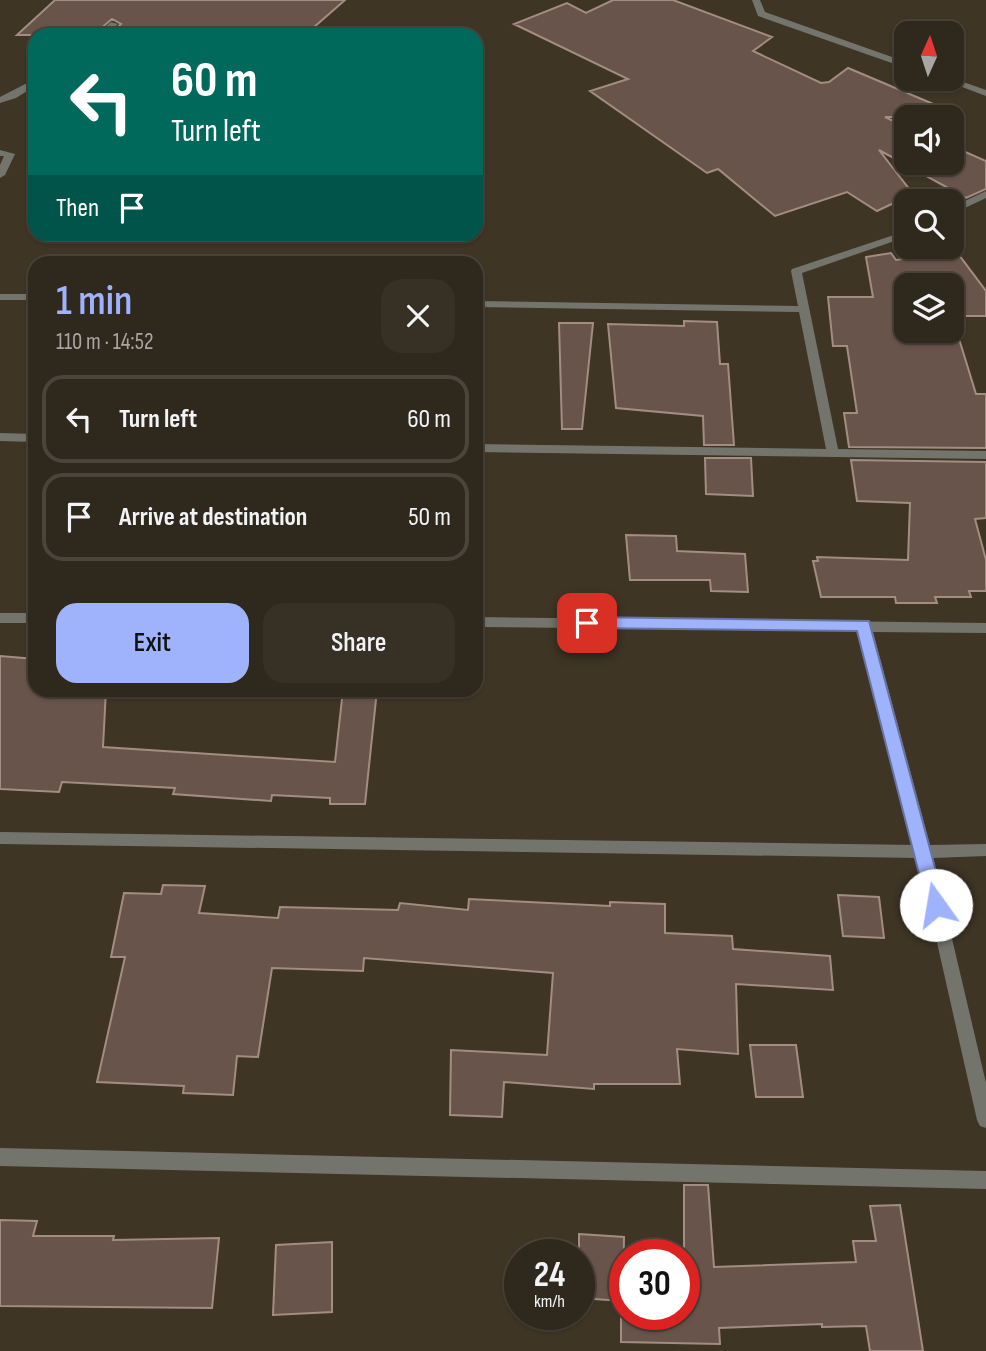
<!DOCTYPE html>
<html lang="en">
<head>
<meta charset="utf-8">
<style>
  :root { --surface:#2f281c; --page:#373025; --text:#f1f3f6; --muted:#a7a6a3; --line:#4a443b; --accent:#9fb3fd }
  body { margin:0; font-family:"Sofia Sans Condensed",sans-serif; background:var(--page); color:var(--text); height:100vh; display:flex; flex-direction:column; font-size:26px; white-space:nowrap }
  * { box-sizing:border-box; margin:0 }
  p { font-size:23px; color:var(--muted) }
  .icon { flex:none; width:38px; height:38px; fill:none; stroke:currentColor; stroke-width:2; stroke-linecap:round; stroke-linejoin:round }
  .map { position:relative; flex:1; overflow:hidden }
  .side { position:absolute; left:28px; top:256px; width:455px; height:441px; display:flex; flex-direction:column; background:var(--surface); border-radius:21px; box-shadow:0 2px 5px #0004,0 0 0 2px var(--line) }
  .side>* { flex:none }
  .guide { position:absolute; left:28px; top:28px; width:455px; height:214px; border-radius:21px; box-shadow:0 2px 5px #0004,0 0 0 2px var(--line); background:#00695c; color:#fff; overflow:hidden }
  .needle { width:46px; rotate:3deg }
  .controls { position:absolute; left:894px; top:21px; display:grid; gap:14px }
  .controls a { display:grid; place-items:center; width:70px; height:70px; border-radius:14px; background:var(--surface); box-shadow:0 2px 5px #0004,0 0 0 2px var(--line); font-size:35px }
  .speed { position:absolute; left:504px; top:1239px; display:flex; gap:14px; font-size:35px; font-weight:700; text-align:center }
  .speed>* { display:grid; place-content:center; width:91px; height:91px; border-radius:50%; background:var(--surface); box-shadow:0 2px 5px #0004,0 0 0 2px var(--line); line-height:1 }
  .speed small { font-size:18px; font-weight:400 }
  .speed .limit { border:10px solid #d22; background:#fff; color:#111 }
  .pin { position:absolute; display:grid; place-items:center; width:60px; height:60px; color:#fff; margin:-30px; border-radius:14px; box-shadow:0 4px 10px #0006 }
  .me { position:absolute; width:77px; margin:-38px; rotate:347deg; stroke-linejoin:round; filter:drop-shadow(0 0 5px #0008) }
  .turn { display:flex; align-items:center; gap:24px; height:147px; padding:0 28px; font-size:32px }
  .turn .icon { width:91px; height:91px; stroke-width:2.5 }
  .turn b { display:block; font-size:49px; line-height:60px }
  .then { display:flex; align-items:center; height:66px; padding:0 28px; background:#0003; gap:14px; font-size:26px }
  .round { display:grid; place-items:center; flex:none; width:74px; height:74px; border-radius:21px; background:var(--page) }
  .headline { display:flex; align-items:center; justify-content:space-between; height:119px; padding:0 28px }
  h1 { font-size:42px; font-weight:600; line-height:52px; color:var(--accent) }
  .button { display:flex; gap:14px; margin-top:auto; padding:14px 28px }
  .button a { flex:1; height:80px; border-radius:21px; background:var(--accent); color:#111; font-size:28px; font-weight:600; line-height:80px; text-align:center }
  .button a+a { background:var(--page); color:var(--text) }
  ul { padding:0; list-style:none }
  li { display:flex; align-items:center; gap:21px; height:88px; margin:0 14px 10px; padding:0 14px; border:4px solid var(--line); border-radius:21px }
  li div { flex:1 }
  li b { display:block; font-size:26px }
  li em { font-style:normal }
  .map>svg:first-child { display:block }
  .building { fill:#68544b; stroke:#a38d82; stroke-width:2; fill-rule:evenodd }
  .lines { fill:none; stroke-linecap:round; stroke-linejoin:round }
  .street { fill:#73756c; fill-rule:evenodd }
  .route { fill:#9fb3fd; stroke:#6774a4; stroke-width:2 }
</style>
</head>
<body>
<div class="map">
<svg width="986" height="1351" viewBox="0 0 986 1351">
  <rect width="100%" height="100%" fill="#3f3525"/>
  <!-- building -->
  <path class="building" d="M55 0H345L305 35H110L121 24 112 19 93 35H17Z
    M613 0H673L772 37 753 51 821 83 829 82 848 68 964 117H885L906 127V163H952V146L986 161V189L966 198 879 150 913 194 877 211 847 192 775 216 718 169 707 173 590 91 628 79 514 24 567 3 586 13Z
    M956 251 986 291V316H952L976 394H986V448L849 447 844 413H857L847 346H833L828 297H873L866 257 891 253 896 260ZM906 285H952V331H906Z
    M684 321 717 322 720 364H728L734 445H704L703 416 616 408 608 324 684 326Z
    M559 323H593L582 429H562Z
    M705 458H751L753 496 706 494Z
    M851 460 986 462V518L975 519 986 560V591H969L971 597H935L937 603H896L895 597H821L813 561H818L817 557 908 560 910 503 857 501Z
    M626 535 676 536 677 551 745 554 748 592 711 591 710 580H630Z
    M0 656 35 659V690H106L103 747 335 762 343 690H377L365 804H330V798L272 795 271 801 173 794 175 788 62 782 59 792 0 789Z
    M163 885 205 886 199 913 278 918 280 907 398 910 400 903 468 910 469 899 610 906V902L665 904V933L732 936 733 949 830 956 833 990 736 984 738 1054 677 1049 680 1084H594V1089L504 1082 502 1117 450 1115 451 1050 547 1055 553 973 364 958 363 971 272 968 258 1057 237 1056 233 1095 183 1093 184 1086 97 1082 125 957H111L124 893 161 894Z
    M838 895 879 897 884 938 843 936Z
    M750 1045H796L803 1097H756Z
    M684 1185H708L714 1267 856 1262 853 1241H876L870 1206 900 1205 923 1351H870L866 1326 822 1327V1324L719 1328 720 1344 621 1342V1314H684Z
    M0 1220 37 1221 33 1236H114L113 1240 219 1238 212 1308 0 1306Z
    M579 1234 624 1237 623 1301 579 1298Z
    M332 1242V1312L273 1315 276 1245Z"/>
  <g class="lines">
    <!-- street -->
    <path class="street" d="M752 0H760L765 12 906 62V68L758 16Z
      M111 22 118 24 106 35H96Z
      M952 78 986 90V96L941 79Z
      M35 79V86L16 98 0 103V97Z
      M0 150 15 154 5 175 0 178V165L4 156H0Z
      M986 191V198L952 214V207Z
      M906 231V237L802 273 838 449 986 451V459L476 452V444L826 449 799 312 476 307V301L798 306 791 271 792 269Z
      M0 294H35V300H0Z
      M0 433 35 434V442L0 441Z
      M0 613H35V623H0Z
      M476 617 986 623V633L873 632 930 845 986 844V856L933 858 986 1083V1128L980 1126 977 1120 918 858 0 844V832L915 845 859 631 476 627Z
      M0 1148 986 1171V1189L0 1166Z"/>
  </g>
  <!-- route -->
  <path class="route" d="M587 617 869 621 945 905 943 911 936 913 930 911 927 905 857 631 587 628 579 623Z"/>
</svg>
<div class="controls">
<a><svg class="needle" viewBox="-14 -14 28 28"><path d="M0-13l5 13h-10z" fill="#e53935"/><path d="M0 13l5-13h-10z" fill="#a7a6a3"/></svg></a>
<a><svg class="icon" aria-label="sound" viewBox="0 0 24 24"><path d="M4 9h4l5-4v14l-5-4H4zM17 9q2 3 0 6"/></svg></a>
<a><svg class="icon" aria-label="search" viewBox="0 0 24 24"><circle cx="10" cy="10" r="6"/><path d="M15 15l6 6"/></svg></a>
<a><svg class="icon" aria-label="layers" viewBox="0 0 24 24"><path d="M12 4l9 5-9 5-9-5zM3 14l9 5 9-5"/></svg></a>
</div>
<div class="speed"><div>24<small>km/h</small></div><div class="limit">30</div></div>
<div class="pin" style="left:587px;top:623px;background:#d93025"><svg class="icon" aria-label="arrive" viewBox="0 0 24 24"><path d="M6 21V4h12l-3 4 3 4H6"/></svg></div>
<svg class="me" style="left:936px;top:905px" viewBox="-20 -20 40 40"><circle r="19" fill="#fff"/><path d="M0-13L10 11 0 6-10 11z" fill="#9fb3fd"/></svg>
<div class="guide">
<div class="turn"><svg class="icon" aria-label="left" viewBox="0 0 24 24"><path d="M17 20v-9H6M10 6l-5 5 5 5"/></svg><div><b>60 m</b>Turn left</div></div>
<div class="then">Then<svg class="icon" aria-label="arrive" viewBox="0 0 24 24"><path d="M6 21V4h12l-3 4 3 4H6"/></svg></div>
</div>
<section class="side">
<div class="headline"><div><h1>1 min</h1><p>110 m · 14:52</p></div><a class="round"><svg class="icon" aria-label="close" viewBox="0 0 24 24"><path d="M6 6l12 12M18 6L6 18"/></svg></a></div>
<ul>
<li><svg class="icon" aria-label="left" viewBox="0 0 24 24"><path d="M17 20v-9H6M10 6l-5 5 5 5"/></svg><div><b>Turn left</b></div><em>60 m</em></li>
<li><svg class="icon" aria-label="arrive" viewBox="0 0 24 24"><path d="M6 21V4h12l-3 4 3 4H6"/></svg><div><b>Arrive at destination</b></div><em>50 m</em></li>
</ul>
<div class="button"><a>Exit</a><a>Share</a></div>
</section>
</div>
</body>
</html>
